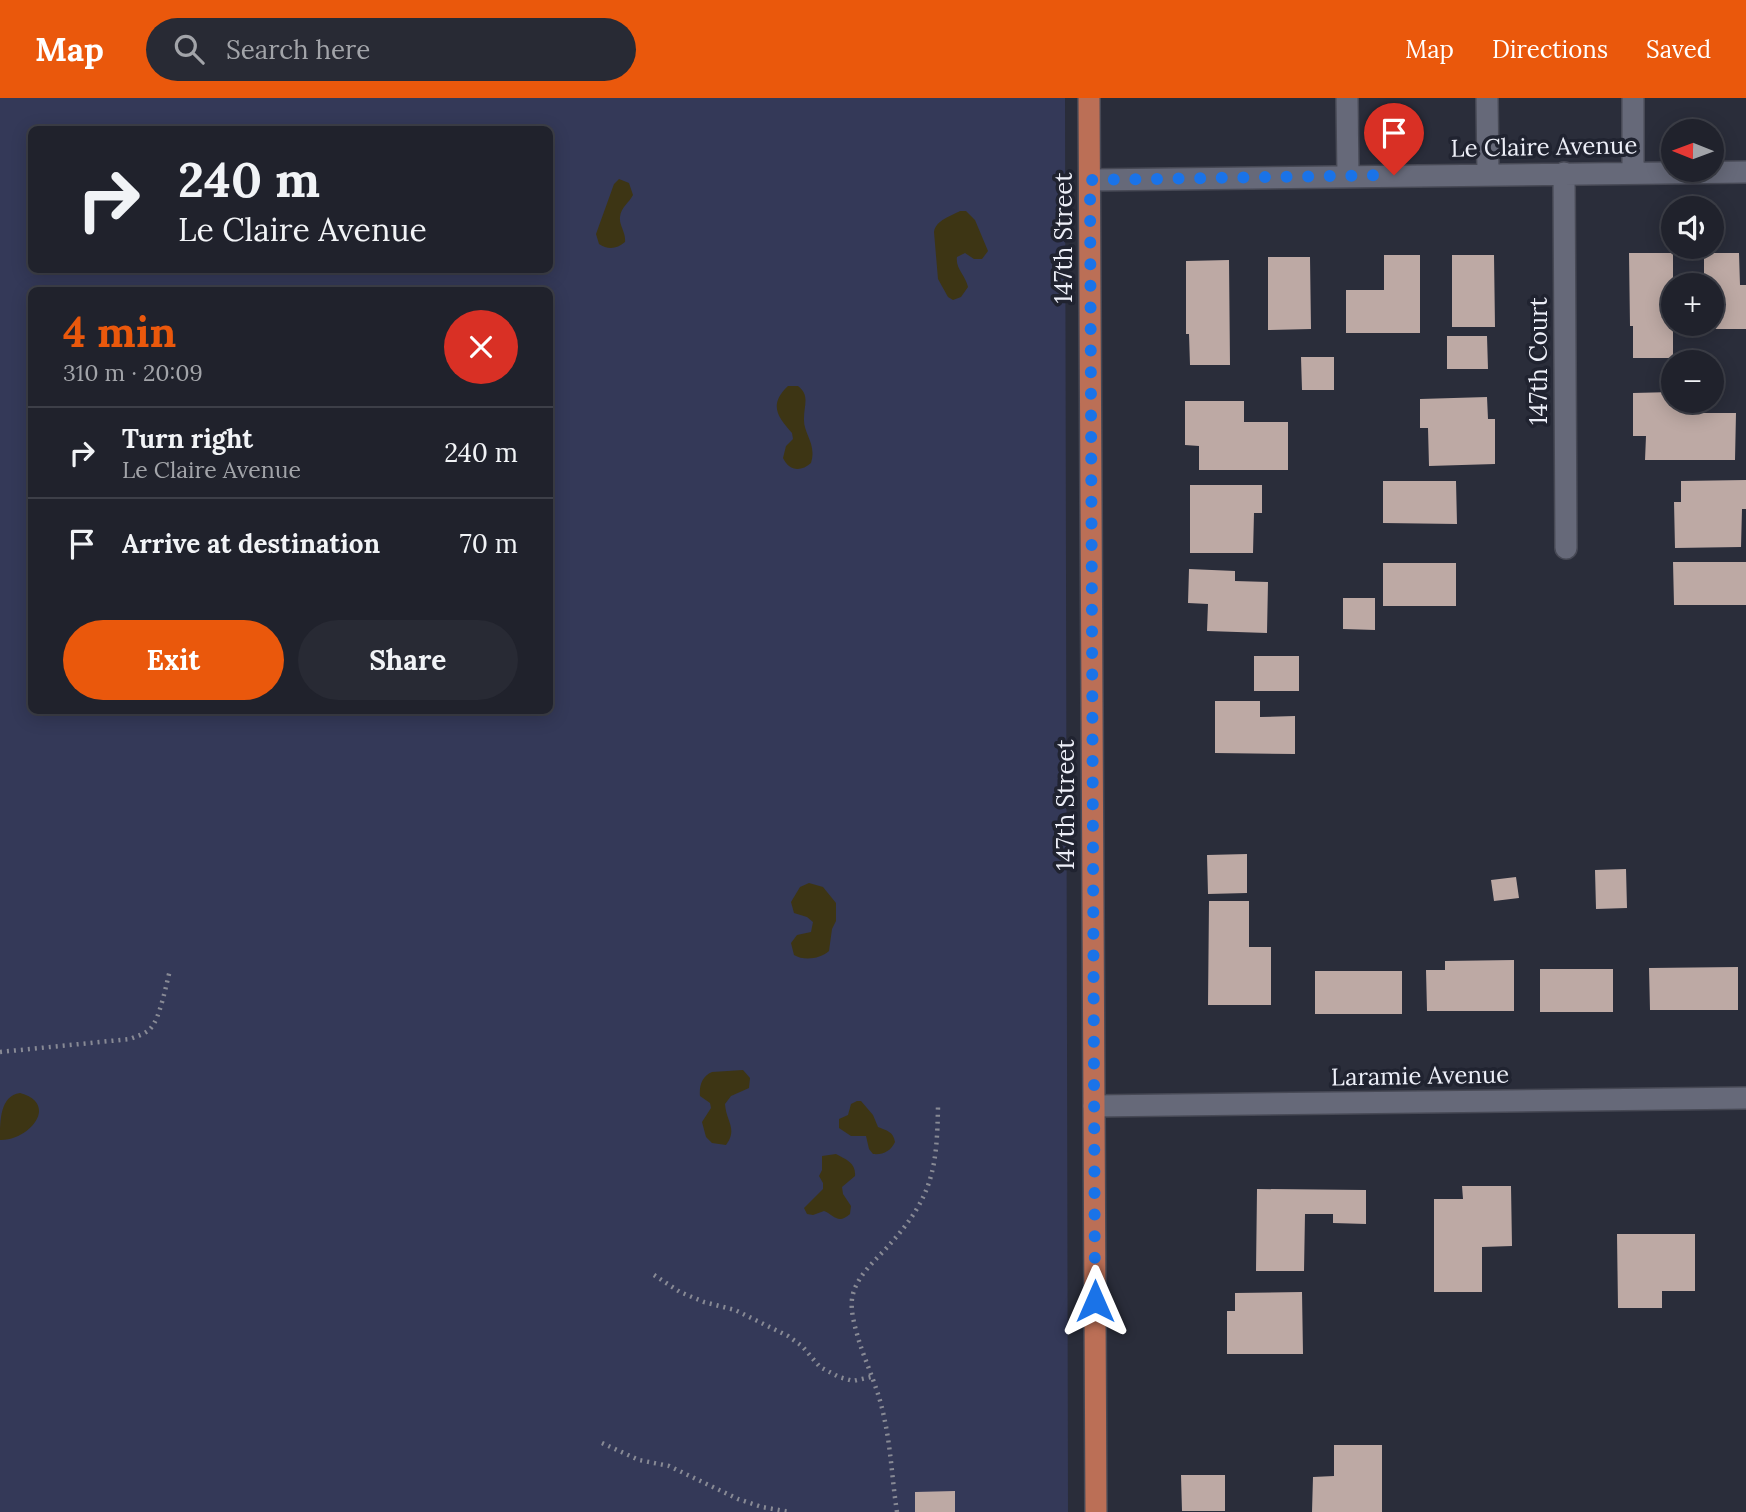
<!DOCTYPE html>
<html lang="en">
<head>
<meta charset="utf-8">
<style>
  :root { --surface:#20222c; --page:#282a34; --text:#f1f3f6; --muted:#a2a4a9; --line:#3d3f48; --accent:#ea580c }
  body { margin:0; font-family:Lora,serif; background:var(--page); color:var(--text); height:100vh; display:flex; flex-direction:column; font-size:26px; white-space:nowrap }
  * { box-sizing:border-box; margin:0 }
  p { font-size:23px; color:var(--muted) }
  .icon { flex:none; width:38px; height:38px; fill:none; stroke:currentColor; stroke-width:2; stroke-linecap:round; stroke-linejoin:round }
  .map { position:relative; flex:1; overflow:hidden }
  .side { position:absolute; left:28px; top:189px; width:525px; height:427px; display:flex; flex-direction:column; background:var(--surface); border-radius:10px; box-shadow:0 4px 18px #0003,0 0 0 2px var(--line) }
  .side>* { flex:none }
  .banner { position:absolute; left:28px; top:28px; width:525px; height:147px; border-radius:10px; box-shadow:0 4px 18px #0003,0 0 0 2px var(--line); background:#20222c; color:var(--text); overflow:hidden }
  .needle { width:46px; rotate:271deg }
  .tools { position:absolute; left:1661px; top:21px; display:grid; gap:14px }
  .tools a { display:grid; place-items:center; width:63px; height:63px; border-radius:50%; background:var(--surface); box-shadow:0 4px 18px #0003,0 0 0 2px var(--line); font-size:35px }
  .pin { position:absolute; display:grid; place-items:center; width:60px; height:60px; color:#fff; margin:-72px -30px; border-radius:50% 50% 50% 0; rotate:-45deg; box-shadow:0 0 7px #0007 }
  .pin .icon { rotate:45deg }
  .me { position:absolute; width:77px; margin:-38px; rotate:0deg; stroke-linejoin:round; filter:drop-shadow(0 0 5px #0008) }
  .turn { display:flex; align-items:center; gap:24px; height:147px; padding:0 35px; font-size:32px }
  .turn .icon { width:91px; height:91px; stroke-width:2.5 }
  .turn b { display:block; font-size:49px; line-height:60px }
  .round { display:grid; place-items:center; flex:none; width:74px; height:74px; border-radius:37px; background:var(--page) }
  .overview { display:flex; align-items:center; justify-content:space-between; height:119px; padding:0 35px }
  h1 { font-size:42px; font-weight:700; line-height:52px; color:var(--accent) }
  .cta { display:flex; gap:14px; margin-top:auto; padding:14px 35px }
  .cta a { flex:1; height:80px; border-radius:42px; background:var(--accent); color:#fff; font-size:28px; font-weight:700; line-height:80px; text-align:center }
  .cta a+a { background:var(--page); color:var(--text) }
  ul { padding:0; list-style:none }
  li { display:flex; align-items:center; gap:21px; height:91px; padding:0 35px; border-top:2px solid var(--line) }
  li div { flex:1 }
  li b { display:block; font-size:26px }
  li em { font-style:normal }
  header { display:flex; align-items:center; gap:42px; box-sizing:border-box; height:98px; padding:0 35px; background:var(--accent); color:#fff }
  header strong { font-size:33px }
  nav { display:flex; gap:38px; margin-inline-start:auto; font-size:24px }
  .search { width:490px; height:63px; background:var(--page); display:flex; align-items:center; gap:18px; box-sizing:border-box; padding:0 24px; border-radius:38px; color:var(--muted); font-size:26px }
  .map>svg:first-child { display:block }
  .green { fill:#343958; fill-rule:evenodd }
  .sand { fill:#3d3514 }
  .building { fill:#bda9a4 }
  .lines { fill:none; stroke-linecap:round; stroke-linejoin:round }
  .minor-casing { stroke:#474955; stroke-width:24 }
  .major-casing { stroke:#474955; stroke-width:24 }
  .path { stroke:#888a95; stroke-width:4.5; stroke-dasharray:2 5; stroke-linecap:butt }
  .minor { stroke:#666979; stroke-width:21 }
  .major { stroke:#bb6f56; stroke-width:21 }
  .route { stroke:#1a73e8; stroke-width:12; stroke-dasharray:0 21.6 }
  .labels { text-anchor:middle; stroke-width:7; stroke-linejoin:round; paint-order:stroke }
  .street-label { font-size:24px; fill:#edeff8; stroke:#202330 }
</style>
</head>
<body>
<header>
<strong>Map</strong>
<div class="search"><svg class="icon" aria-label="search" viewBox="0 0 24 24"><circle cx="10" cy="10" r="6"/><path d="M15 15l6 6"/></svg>Search here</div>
<nav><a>Map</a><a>Directions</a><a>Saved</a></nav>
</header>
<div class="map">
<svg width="1746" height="1414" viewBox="0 0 1746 1414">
  <rect width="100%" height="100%" fill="#2a2d3a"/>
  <!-- green -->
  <path class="green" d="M0 0H1065L1068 1414H0ZM32 32H550V172H32ZM32 192H550V612H32Z"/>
  <!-- sand -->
  <path class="sand" d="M619 81 629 85 633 97C629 105 621 109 620 119 619 128 626 134 625 144 617 151 608 152 599 146L596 136 614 86Z
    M960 113H966L975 122 988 153 982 161H974L965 155 957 159C955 170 966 178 968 189L961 199 953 202 948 199 938 181 934 134C936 122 951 118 960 113Z
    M788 288H798C810 297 804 307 804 320 803 336 817 345 811 365 801 374 789 373 783 360L786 348 793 341 792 335C778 319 768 307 788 288Z
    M809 785 823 789 836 805V823L832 831 829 853C820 861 804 863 794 857L791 845 797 837 811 834 813 824 807 819 794 815 791 804 800 789Z
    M743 972 750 980 749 990 731 998 725 1006C726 1023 738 1031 726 1047L712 1045 706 1039 702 1024 711 1010 710 1005 700 998C699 988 702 978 712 974Z
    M20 995C60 1006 29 1043 0 1042 0 1022 0 998 20 995Z
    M857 1003H861L873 1017 878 1029C887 1033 893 1033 895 1044 891 1053 883 1057 873 1056L869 1051 866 1038H851L839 1030V1021L848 1017 851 1006Z
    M836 1056C847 1062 856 1065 855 1078L842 1089 843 1096 851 1108 850 1116C838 1127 834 1117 824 1113L813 1117 807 1116 804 1110 823 1091V1085L819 1078 822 1072V1058Z"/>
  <!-- building -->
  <path class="building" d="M1629 155H1673V260H1633V228H1630Z
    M1704 155H1739L1740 187H1746V231H1704V226H1712V187H1704Z
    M1384 157H1420V235H1346V192H1384Z
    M1452 157H1494L1495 229H1452Z
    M1268 159H1310L1311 231 1268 232Z
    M1229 162 1230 267H1190L1189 236H1186V163Z
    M1447 238H1487L1488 271H1447Z
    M1301 259H1334V292H1302Z
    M1673 294V303H1691V315H1736L1735 362H1645L1646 338H1633V295Z
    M1487 299 1488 321H1495V366L1429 368 1428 330H1420V301Z
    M1185 303H1244V324H1288V372H1199V348L1185 347Z
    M1746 382V411H1742L1741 449 1675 450 1674 404H1681V383Z
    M1383 383H1456L1457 426 1383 425Z
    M1190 387H1262V415H1254L1253 455H1190Z
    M1673 464H1746V507H1674Z
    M1383 465H1456V508H1383Z
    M1189 471 1235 473V483L1268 484 1267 535 1207 533 1208 506 1188 505Z
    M1343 500H1375V532L1343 531Z
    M1254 558H1299V593H1254Z
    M1215 603H1260V619L1295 618V656L1215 655Z
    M1247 756V795L1208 796 1207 757Z
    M1626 771 1627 810 1596 811 1595 772Z
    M1516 779 1519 800 1494 803 1491 782Z
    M1209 803H1249V849H1271V907H1208Z
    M1514 862V913H1427L1426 872H1445V863Z
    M1738 869V912H1650L1649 870Z
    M1540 871H1613V914H1540Z
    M1315 873H1402V916H1315Z
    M1462 1088H1511L1512 1148 1482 1149V1194H1434V1101H1463Z
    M1257 1091 1366 1092V1126L1333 1125V1116H1305L1304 1173H1256Z
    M1617 1136H1695V1193H1662V1210H1618Z
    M1302 1194 1303 1256H1227V1213H1235V1195Z
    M1334 1347H1382V1414H1312L1313 1379 1334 1378Z
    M1181 1377H1225V1413H1182Z
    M955 1393V1414H915V1394Z"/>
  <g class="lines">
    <defs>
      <path id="minor" d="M1347 0 1348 78
        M1487 0 1488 76
        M1633 0V74
        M1564 75 1566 450
        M1090 82 1746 74
        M1094 1008 1746 1000"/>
      <path id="major" d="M1089 0 1096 1414"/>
    </defs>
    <!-- minor casing -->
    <use href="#minor" class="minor-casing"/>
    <!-- major casing -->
    <use href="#major" class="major-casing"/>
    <!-- path -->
    <path class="path" d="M0 954 130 941C137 938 145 936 150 931 160 921 166 887 170 872
      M654 1177 680 1194 704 1204 735 1212 788 1238 802 1248 820 1269 839 1279 853 1283 871 1279
      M602 1345 639 1362 669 1368 738 1401 762 1409 790 1414
      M897 1414C892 1382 891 1350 884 1319 879 1293 867 1268 859 1243 855 1229 849 1210 853 1196 858 1176 878 1160 891 1145 933 1098 937 1069 938 1008"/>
    <!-- minor -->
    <use href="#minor" class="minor"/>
    <!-- major -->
    <use href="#major" class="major"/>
  </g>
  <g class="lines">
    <!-- route -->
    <path class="route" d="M1095 1203 1090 82 1394 77"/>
  </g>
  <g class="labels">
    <!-- street labels -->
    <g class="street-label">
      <text transform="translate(1544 49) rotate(-1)" y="8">Le Claire Avenue</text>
      <text transform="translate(1064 140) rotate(-90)" y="8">147th Street</text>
      <text transform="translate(1539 263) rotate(-90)" y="8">147th Court</text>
      <text transform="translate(1066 707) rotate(-90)" y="8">147th Street</text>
      <text transform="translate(1420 978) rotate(-1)" y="8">Laramie Avenue</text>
    </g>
  </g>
</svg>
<div class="tools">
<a><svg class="needle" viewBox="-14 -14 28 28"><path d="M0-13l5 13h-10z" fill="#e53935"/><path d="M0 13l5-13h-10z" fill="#a2a4a9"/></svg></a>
<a><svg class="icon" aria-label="sound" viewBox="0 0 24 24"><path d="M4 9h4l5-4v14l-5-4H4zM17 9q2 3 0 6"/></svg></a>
<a>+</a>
<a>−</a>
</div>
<div class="pin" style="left:1394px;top:77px;background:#d93025"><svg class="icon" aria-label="arrive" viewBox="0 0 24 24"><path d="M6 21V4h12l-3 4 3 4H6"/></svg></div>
<svg class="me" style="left:1095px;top:1203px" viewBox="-20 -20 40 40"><path d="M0-17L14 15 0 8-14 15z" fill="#1a73e8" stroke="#fff" stroke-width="4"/></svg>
<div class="banner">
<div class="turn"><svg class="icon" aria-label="right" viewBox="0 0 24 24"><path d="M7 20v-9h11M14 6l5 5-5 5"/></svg><div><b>240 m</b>Le Claire Avenue</div></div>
</div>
<section class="side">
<div class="overview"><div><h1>4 min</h1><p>310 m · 20:09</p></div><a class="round" style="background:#d93025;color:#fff"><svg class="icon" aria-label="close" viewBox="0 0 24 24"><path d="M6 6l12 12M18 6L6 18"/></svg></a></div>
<ul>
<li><svg class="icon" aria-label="right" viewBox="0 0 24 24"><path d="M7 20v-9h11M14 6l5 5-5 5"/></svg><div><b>Turn right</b><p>Le Claire Avenue</p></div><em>240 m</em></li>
<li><svg class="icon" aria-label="arrive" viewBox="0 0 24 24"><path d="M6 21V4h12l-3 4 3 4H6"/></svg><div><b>Arrive at destination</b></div><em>70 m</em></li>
</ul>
<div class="cta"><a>Exit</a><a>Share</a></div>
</section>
</div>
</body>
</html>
